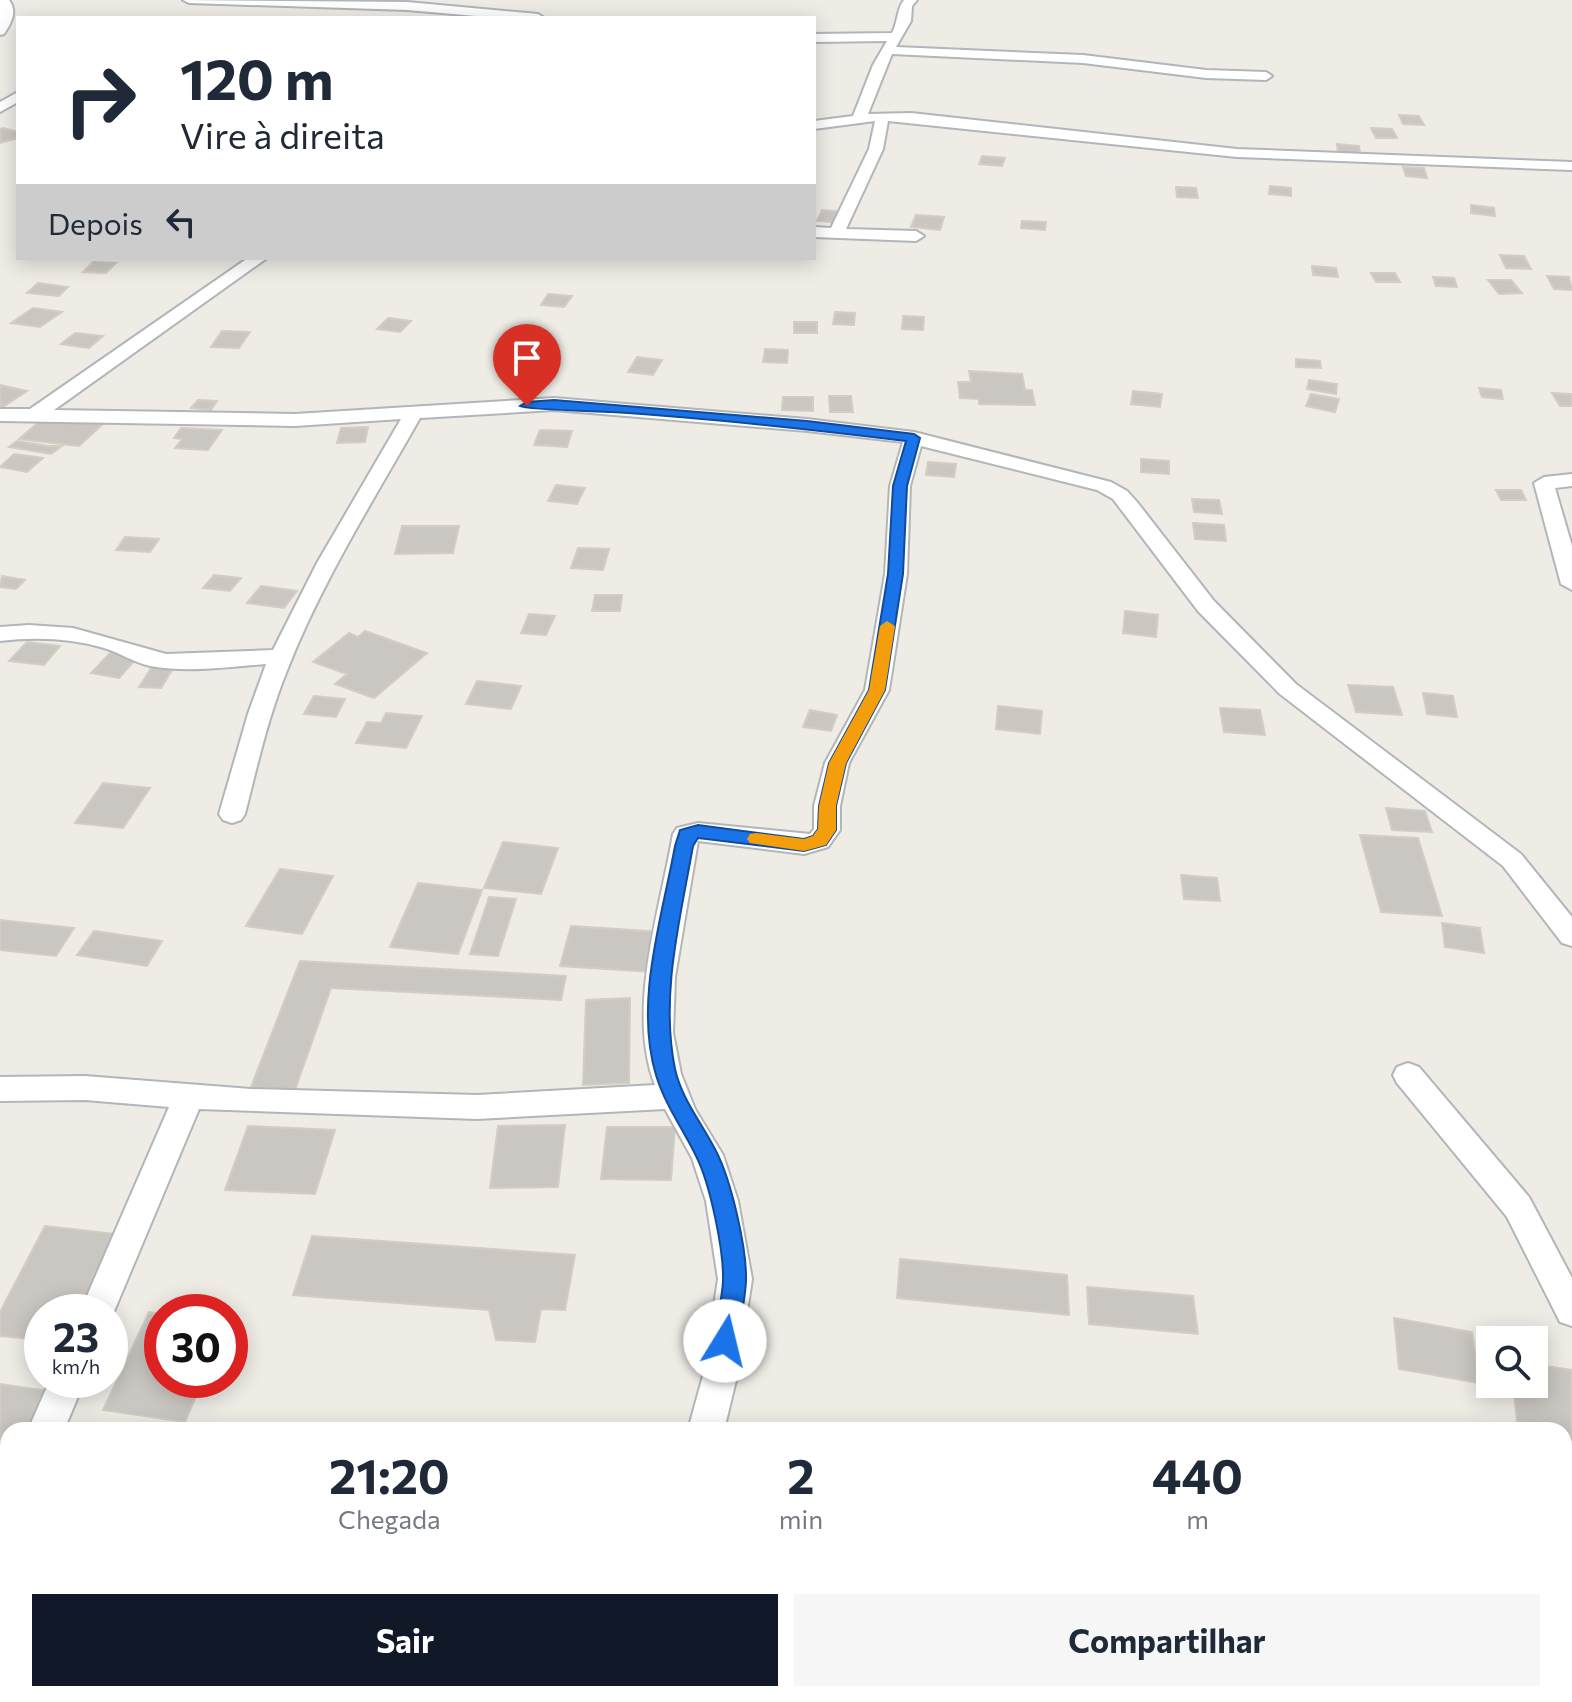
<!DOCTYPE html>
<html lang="pt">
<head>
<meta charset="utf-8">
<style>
  :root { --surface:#fff; --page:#f6f6f7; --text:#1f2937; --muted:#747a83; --accent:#111827 }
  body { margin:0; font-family:Commissioner,sans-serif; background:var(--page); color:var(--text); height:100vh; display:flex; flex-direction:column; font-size:30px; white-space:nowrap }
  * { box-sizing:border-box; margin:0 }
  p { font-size:26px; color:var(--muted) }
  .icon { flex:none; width:44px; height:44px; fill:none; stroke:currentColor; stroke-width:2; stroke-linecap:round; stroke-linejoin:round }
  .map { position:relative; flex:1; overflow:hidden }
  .drawer { position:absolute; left:0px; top:1422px; width:1572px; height:280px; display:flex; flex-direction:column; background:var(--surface); border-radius:24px 24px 0 0; box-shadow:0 4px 20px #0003 }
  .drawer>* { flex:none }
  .top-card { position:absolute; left:16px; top:16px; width:800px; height:244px; border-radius:0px; box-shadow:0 4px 20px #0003; background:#fff; color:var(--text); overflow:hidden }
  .fabs { position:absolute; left:1476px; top:1326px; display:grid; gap:16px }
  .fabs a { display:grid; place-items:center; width:72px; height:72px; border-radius:0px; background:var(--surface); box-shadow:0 4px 20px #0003; font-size:40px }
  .speed { position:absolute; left:24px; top:1294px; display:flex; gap:16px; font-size:40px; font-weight:700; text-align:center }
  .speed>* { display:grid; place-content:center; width:104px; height:104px; border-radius:50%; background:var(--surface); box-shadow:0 4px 20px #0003; line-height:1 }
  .speed small { font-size:20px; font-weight:400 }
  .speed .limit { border:12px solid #d22; background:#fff; color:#111 }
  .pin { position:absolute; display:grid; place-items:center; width:68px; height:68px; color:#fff; margin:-82px -34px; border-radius:50% 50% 50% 0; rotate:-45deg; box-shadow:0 0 8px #0007 }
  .pin .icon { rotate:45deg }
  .me { position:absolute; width:88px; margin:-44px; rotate:9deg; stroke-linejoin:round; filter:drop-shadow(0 0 6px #0008) }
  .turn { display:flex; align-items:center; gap:28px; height:168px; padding:0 32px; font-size:36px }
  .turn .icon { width:104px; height:104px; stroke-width:2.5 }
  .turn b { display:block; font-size:56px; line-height:68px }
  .then { display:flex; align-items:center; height:76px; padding:0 32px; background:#0003; gap:16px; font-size:30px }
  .eta { display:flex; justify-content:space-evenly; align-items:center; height:136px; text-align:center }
  .eta b { font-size:48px; font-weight:700; line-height:56px }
  .cta { display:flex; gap:16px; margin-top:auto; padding:16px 32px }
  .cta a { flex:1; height:92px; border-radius:0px; background:var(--accent); color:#fff; font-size:32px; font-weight:700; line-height:92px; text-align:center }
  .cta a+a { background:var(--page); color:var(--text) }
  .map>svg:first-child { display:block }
  .building { fill:#cac7c2; stroke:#d3cdc3; stroke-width:2 }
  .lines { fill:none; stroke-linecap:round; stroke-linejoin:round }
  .street-casing { stroke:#b2b5b9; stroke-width:4 }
  .primary-casing { stroke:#e9bb63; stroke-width:4 }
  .street { fill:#fff; fill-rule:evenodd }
  .primary { fill:#fae9ae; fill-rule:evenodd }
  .route { fill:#1a73e8; stroke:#114b97; stroke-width:2 }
  .slow { fill:#f59e0b }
</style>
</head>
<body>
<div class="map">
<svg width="1572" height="1702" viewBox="0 0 1572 1702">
  <rect width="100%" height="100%" fill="#eeece5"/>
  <!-- building -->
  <path class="building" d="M1399 115 1419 116 1424 125 1403 124Z
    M3 128 18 132V138L0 143V129Z
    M1371 128 1392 129 1397 138H1376Z
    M1337 144 1359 146 1360 154 1338 153Z
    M982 156 1005 158 1002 166 979 164Z
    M1403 167 1424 168 1427 178 1406 176Z
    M1270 186 1291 188V196L1269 194Z
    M1176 187 1196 188 1198 198 1177 197Z
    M1471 205 1494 208 1495 216 1471 213Z
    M822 210 844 212 840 223 817 221Z
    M916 215 944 217 940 230 911 227Z
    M1022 221 1046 222 1045 230 1021 228Z
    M1500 255 1524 256 1531 269 1506 268Z
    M93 262 116 263 106 273 83 272Z
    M1312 266 1336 268 1338 277 1313 275Z
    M1371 273H1395L1400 282H1376Z
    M1547 276 1569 277 1572 290 1554 289Z
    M1433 277 1454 278 1457 287 1436 286Z
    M1488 280H1511L1522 293 1499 294Z
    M38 283 68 287 59 296 27 293Z
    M548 294 572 296 564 307 541 305Z
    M33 308 62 312 40 327 11 323Z
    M835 312 855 313 854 325 833 324Z
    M903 316 924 317 923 330 902 329Z
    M388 318 411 321 400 332 377 329Z
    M794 322H817V333H794Z
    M222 331 250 332 239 348 211 347Z
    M75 333 103 336 89 348 61 344Z
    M765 349 788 350 787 363 763 362Z
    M637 357 662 360 653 375 628 372Z
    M1296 359 1320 361 1321 368 1296 367Z
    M969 371 1022 374 1025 390H1032L1035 405 979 404V399L960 398 958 382H971Z
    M1309 380 1337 384 1336 394 1307 389Z
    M0 385 27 391 0 409Z
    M1479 388 1501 390 1503 399 1482 397Z
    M1133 391 1162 394 1160 407 1131 404Z
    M1552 393 1572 394V406H1560Z
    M1311 394 1339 399 1335 412 1306 406Z
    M829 396H851L853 412H830Z
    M783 397H813V411L782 410Z
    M198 400 217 401 211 410 191 408Z
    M61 419 103 424 79 446 19 439 40 421Z
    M368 427 365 442 337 443 341 428Z
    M181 428 222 430 208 450 175 448 182 439 174 438Z
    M540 430 572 431 567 447 534 445Z
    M17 441 48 446H62L51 454 9 447Z
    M14 454 43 458 27 472 0 467Z
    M1141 459 1169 461V474L1141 472Z
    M928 462 956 464 954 477 926 475Z
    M556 485 585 488 577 504 548 501Z
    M1496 490H1521L1526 500H1501Z
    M1192 499 1219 500 1222 514 1194 512Z
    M1193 523 1224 525 1226 541 1195 539Z
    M402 526H459L453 553 395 554Z
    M125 537 159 539 150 552 116 550Z
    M578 548 609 549 603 570 571 568Z
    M214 575 241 578 230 591 203 588Z
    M2 576 25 580 16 589 0 587Z
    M261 586 297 591 284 608 247 603Z
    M595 595H622L620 611H592Z
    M1125 611 1158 615 1156 637 1123 633Z
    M529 614 555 616 546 635 521 633Z
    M365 631 427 653 374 698 335 684 347 674 313 662 349 633 358 637Z
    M27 642 60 646 44 665 9 661Z
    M110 653 137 658 119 678 91 673Z
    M151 668 172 670 161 688 139 687Z
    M477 681 521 686 511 709 466 704Z
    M1348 685 1393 687 1402 715 1356 712Z
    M1423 693 1453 696 1457 717 1427 714Z
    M314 696 345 699 336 717 304 714Z
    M998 706 1042 711 1040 734 996 729Z
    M1220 708 1260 710 1265 735 1224 732Z
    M810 710 837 715 831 731 803 727Z
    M386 713 422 716 406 748 356 743 367 722 381 723Z
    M103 783 150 788 123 828 75 823Z
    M1386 808 1425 811 1432 832 1392 830Z
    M1360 835 1418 838 1442 916 1381 912Z
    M503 842 558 848 541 894 484 888Z
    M280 869 333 876 302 934 246 926Z
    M1181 875 1217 878 1220 901 1184 899Z
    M418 883 482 890 458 954 390 947Z
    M489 897 516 899 498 956 470 954Z
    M0 920 74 928 56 956 0 950Z
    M1442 923 1480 928 1484 953 1445 947Z
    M571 926 662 932 653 972 560 966Z
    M94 931 162 941 147 966 77 955Z
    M300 961 566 976 561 1000 331 988 295 1090 251 1087Z
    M630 998 629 1083 583 1085 586 1000Z
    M565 1125 558 1187 490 1188 498 1126Z
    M248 1126 335 1130 315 1194 225 1190Z
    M607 1127H675L671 1180 601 1179Z
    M45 1226 125 1235 88 1312H42V1340L0 1336V1312Z
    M312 1236 575 1255 565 1310 541 1309 535 1342 496 1340 489 1310 293 1295Z
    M900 1259 1067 1275 1069 1315 897 1298Z
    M1087 1287 1193 1296 1198 1334 1089 1324Z
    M149 1312 162 1314V1380H203L185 1422 103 1410Z
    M1394 1318 1472 1332 1479 1383 1399 1369Z
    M1534 1364 1572 1370V1630L1564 1628V1430H1518L1513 1384H1534Z
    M0 1384 55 1392 37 1430H8V1446L0 1445Z"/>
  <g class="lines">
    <defs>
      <path id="street" d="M0 0H9C18 12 11 23 4 34L0 35Z
        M183 0 407 2 538 14 544 18H499L407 10 189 3Z
        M904 0H917L912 6 911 21 896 47 1083 55 1206 70 1266 72 1272 76 1266 80 1206 78 1083 63 892 54 868 114 911 113 1237 149 1572 162V170L1237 157 888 121 883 149 846 229 916 231 924 236 916 241 814 237V227L831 228 869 149 875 121 814 129V121L853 116 873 65 887 41 814 42V34L892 33C898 22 897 8 904 0Z
        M18 92V102L0 112V102Z
        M248 258H267L54 410 295 414 554 398 807 419 914 432 1111 482 1127 491 1137 502 1214 601 1296 684 1521 854 1572 917V946L1562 943 1503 866 1280 694 1198 611 1113 499 1097 490 921 446 910 486 907 574 889 690 849 763 840 806V830L828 847 804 854 698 841 675 977 673 1033 681 1074 695 1109 723 1155 738 1201 752 1279 738 1372 724 1430H688L704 1372 718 1279 706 1201 692 1158 665 1109 477 1119 199 1109 110 1321V1312H80L169 1107 85 1100 0 1101V1077L85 1076 251 1089 477 1095 655 1085C626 1011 660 910 673 834L677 828 698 823 810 834 814 829V806L825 763 865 690 885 574 890 486 903 442 807 431 554 410 420 418C373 501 321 583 286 673 268 718 257 766 245 814L241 820 232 823 223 820 219 814 248 714 266 664C228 667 188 673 150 666 133 662 120 653 104 648 70 638 35 637 0 641V627L29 625 73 628 166 654 273 650 317 563 401 419 295 426 0 421V409H30Z
        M1572 474V486L1555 488 1572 546V590L1561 584 1534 483 1544 477Z
        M1408 1063 1419 1067 1529 1197 1572 1278V1326L1560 1322 1507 1217 1397 1083 1393 1075 1397 1067Z
        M50 1380H85L64 1430H28Z
        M8 1496V1548L0 1552V1500Z"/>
      <path id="primary" d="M0 1580 8 1581V1643L0 1642Z
        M650 1694H777L781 1702H654Z"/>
    </defs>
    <!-- street casing -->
    <use href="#street" class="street-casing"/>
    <!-- primary casing -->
    <use href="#primary" class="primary-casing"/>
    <!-- street -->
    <use href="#street" class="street"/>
    <!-- primary -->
    <use href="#primary" class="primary"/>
  </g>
  <!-- route -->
  <path class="route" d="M554 400 807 421 914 434 920 438 907 486 903 574 885 690 846 763 836 806V830L826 845 804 851 698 838 693 846C680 920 660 995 675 1069 682 1100 702 1123 716 1151 731 1180 747 1248 746 1281 745 1301 740 1322 737 1341L734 1349 725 1352 717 1349 713 1341C716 1322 722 1301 723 1281 724 1251 710 1183 696 1156 683 1129 665 1105 656 1075 634 1002 662 918 675 846L680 830 698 825 804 839 813 836 818 829 819 806 829 763 869 690 888 574 893 486 906 441C808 429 710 418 611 412 596 411 527 410 520 406L527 402Z"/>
  <!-- slow -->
  <path class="slow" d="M887 621 895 626 885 690 846 763 836 806V830L826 845 804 851 750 843 747 839 750 834 756 833 804 839 813 836 818 829 819 806 829 763 869 690 880 626Z"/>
</svg>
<div class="fabs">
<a><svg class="icon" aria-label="search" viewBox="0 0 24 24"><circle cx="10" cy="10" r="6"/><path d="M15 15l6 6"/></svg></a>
</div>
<div class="speed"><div>23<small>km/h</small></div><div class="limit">30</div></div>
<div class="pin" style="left:527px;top:406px;background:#d93025"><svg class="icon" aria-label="arrive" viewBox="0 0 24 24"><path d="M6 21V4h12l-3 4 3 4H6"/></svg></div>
<svg class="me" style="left:725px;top:1341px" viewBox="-20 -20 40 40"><circle r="19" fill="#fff"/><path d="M0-13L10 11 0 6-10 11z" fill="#1a73e8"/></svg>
<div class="top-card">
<div class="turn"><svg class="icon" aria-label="right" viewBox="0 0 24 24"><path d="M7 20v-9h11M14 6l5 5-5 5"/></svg><div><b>120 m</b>Vire à direita</div></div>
<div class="then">Depois<svg class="icon" aria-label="left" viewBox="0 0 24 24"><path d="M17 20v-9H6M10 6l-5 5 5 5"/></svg></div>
</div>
<section class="drawer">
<div class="eta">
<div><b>21:20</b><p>Chegada</p></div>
<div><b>2</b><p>min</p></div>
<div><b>440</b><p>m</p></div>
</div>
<div class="cta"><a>Sair</a><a>Compartilhar</a></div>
</section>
</div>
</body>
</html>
